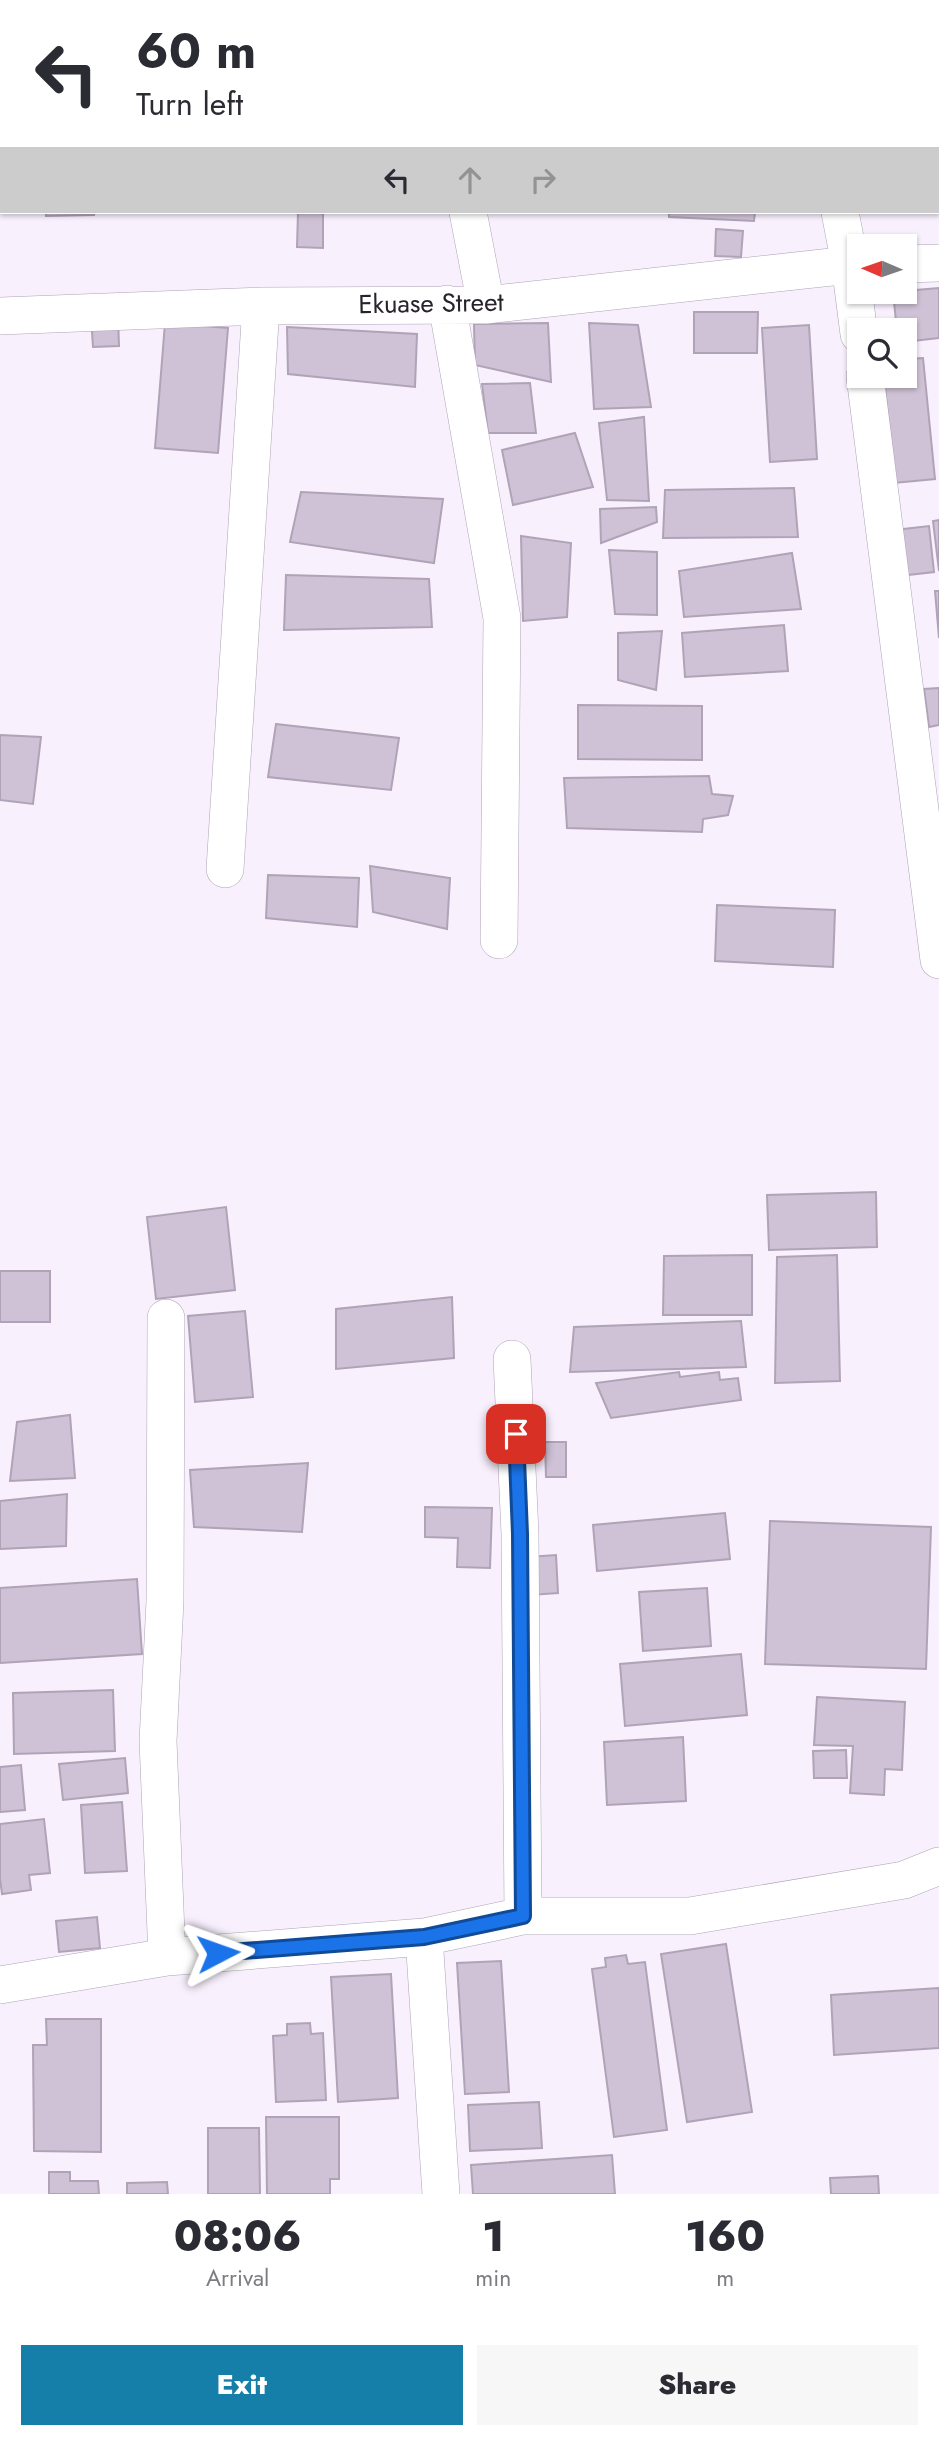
<!DOCTYPE html>
<html lang="en">
<head>
<meta charset="utf-8">
<style>
  :root { --surface:#fff; --page:#f7f7f7; --text:#2b2b33; --muted:#7c7c81; --accent:#167fa9 }
  body { margin:0; font-family:Jost,sans-serif; background:var(--page); color:var(--text); height:100vh; display:flex; flex-direction:column; font-size:26px; white-space:nowrap }
  * { box-sizing:border-box; margin:0 }
  p { font-size:23px; color:var(--muted) }
  .icon { flex:none; width:38px; height:38px; fill:none; stroke:currentColor; stroke-width:2; stroke-linecap:round; stroke-linejoin:round }
  .map { position:relative; height:2194px; overflow:hidden }
  .sheet { display:flex; flex-direction:column; background:var(--surface); flex:1 }
  .sheet>* { flex:none }
  .guide { position:absolute; left:0px; top:0px; width:940px; height:214px; box-shadow:0 2px 5px #0004; background:#fff; color:var(--text); overflow:hidden }
  .needle { width:46px; rotate:272deg }
  .fabs { position:absolute; left:847px; top:234px; display:grid; gap:14px }
  .fabs a { display:grid; place-items:center; width:70px; height:70px; border-radius:0px; background:var(--surface); box-shadow:0 2px 5px #0004; font-size:35px }
  .pin { position:absolute; display:grid; place-items:center; width:60px; height:60px; color:#fff; margin:-30px; border-radius:14px; box-shadow:0 4px 10px #0006 }
  .me { position:absolute; width:77px; margin:-38px; rotate:86deg; stroke-linejoin:round; filter:drop-shadow(0 0 5px #0008) }
  .turn { display:flex; align-items:center; gap:24px; height:147px; padding:0 21px; font-size:32px }
  .turn .icon { width:91px; height:91px; stroke-width:2.5 }
  .turn b { display:block; font-size:49px; line-height:60px }
  .lanes { display:flex; align-items:center; height:66px; padding:0 21px; background:#0003; justify-content:center; gap:35px; direction:ltr }
  .lanes .off { opacity:.35 }
  .eta { display:flex; justify-content:space-evenly; align-items:center; height:119px; text-align:center }
  .eta b { font-size:42px; font-weight:800; line-height:49px }
  .button { display:flex; gap:14px; margin-top:auto; padding:14px 21px }
  .button a { flex:1; height:80px; border-radius:0px; background:var(--accent); color:#fff; font-size:28px; font-weight:800; line-height:80px; text-align:center }
  .button a+a { background:var(--page); color:var(--text) }
  .map>svg:first-child { display:block }
  .building { fill:#cfc2d6; stroke:#b0a3b7; stroke-width:2 }
  .lines { fill:none; stroke-linecap:round; stroke-linejoin:round }
  .minor-casing { stroke:#afa3b7; stroke-width:38 }
  .minor { stroke:#fff; stroke-width:37 }
  .route-casing { stroke:#114b97; stroke-width:18 }
  .route { stroke:#1a73e8; stroke-width:12 }
  .labels { text-anchor:middle; stroke-width:7; stroke-linejoin:round; paint-order:stroke }
  .street-label { font-size:26px; fill:#28232b; stroke:#fff }
</style>
</head>
<body>
<div class="map">
<svg width="939" height="2194" viewBox="0 0 939 2194">
  <rect width="100%" height="100%" fill="#f8f0fd"/>
  <!-- building -->
  <path class="building" d="M10 0H56V2H10Z
    M97 0H144V2H97Z
    M171 0H230V2H171Z
    M245 0H296V2H245Z
    M455 0H586V2H456Z
    M893 0H939V8L938 2H893Z
    M0 121 2 136V190H0Z
    M46 212H94V215L46 216Z
    M298 212H323V248L297 247Z
    M669 212H755L754 221 669 217Z
    M716 229 743 231 741 257 715 256Z
    M939 288V338L905 342V331H897L893 292Z
    M694 312H758L757 353H694Z
    M118 315 119 346 93 347 91 316Z
    M165 323 228 328 218 453 155 448Z
    M548 323 551 382 475 365 474 324Z
    M589 323 638 325 651 407 594 409Z
    M809 325 817 459 770 462 762 328Z
    M287 327 417 334 415 387 288 374Z
    M923 358 935 479 894 483 884 376H905V359Z
    M530 383 536 433H488L482 384Z
    M644 417 649 501 607 500 599 423Z
    M575 433 593 487 513 505 502 450Z
    M794 488 798 537 663 538 665 490Z
    M301 492 443 499 434 563 290 542Z
    M656 507 657 522 601 543 600 509Z
    M939 520V571L933 521Z
    M929 526 934 572 900 576 895 530Z
    M521 536 571 543 567 617 523 621Z
    M609 550 657 552V615L615 614Z
    M792 553 801 609 684 617 679 571Z
    M286 575 429 579 432 627 284 630Z
    M935 591H939V638Z
    M784 625 788 671 685 677 682 633Z
    M662 631 656 690 618 680V633Z
    M939 688V725L929 727 924 689Z
    M578 705 702 706V760L578 759Z
    M276 724 399 738 391 790 268 777Z
    M0 735 41 737 33 804 0 800Z
    M709 776 712 794 733 796 728 815 703 819 702 832 567 828 564 778Z
    M370 866 450 878 447 929 373 912Z
    M268 875 359 878 357 927 266 918Z
    M717 905 835 910 833 967 715 961Z
    M876 1192 877 1247 769 1250 767 1195Z
    M226 1207 235 1290 156 1299 147 1217Z
    M752 1255V1315H663L664 1256Z
    M837 1255 840 1381 775 1383 777 1257Z
    M0 1271H50V1322H0Z
    M452 1297 454 1358 336 1369V1309Z
    M245 1311 253 1397 195 1402 188 1316Z
    M741 1321 746 1367 570 1372 574 1327Z
    M679 1372 680 1377 719 1372 720 1380 738 1378 741 1400 611 1418 596 1383Z
    M70 1415 75 1478 10 1481 17 1422Z
    M545 1442H566V1477H546Z
    M308 1463 302 1532 194 1527 190 1470Z
    M67 1494 66 1546 0 1549V1501Z
    M425 1507 492 1508 490 1568 457 1567 458 1538 425 1537Z
    M725 1513 730 1559 597 1571 593 1525Z
    M770 1521 931 1527 926 1669 765 1664Z
    M556 1555 558 1593 530 1595 528 1557Z
    M137 1579 142 1654 0 1663V1588Z
    M707 1588 711 1646 643 1651 639 1592Z
    M741 1654 747 1715 625 1726 620 1664Z
    M113 1690 115 1751 14 1754 13 1693Z
    M817 1697 905 1702 902 1770 885 1769 884 1795 850 1793 853 1746 814 1745Z
    M683 1737 686 1801 607 1805 604 1742Z
    M846 1750 847 1778H814L813 1751Z
    M125 1758 128 1793 63 1800 59 1764Z
    M21 1765 25 1810 0 1812V1767Z
    M122 1802 127 1871 85 1873 81 1805Z
    M44 1819 50 1873 29 1875 31 1890 2 1894 0 1879V1824Z
    M97 1917 100 1948 59 1952 56 1921Z
    M726 1944 752 2112 687 2122 661 1954Z
    M626 1955 628 1964 645 1962 667 2130 614 2137 592 1969 606 1967 605 1958Z
    M501 1961 509 2092 465 2094 457 1963Z
    M391 1974 398 2098 338 2102 331 1977Z
    M939 1988V2048L834 2055 831 1995Z
    M46 2019H101V2152L34 2151 33 2045H47Z
    M310 2023 311 2034 323 2033 326 2100 276 2102 273 2036 287 2035V2024Z
    M539 2102 542 2148 470 2151 468 2105Z
    M266 2117H339V2179H330V2194H267Z
    M208 2128H259L260 2194H208Z
    M612 2155 615 2194H473L471 2165Z
    M49 2172H70V2181H98L99 2194H49Z
    M878 2176 879 2194H831L830 2178Z
    M167 2182 168 2194H127V2183Z"/>
  <g class="lines">
    <defs>
      <path id="minor" d="M428 0V2
        M798 0 799 2
        M468 212 486 305
        M840 212 850 264 859 334
        M905 264 939 263
        M447 304 502 618 499 940
        M0 316 261 306 486 305 859 264
        M865 376 939 960
        M225 869 261 306
        M166 1318 165 1601 158 1741 167 1957
        M512 1359 520 1534 523 1916
        M424 1937 441 2194
        M0 1985 167 1957 424 1937 523 1916H690L904 1880 939 1866"/>
    </defs>
    <!-- minor casing -->
    <use href="#minor" class="minor-casing"/>
    <!-- minor -->
    <use href="#minor" class="minor"/>
  </g>
  <g class="lines">
    <defs>
      <path id="route" d="M218 1953 424 1937 523 1916 520 1534 516 1434"/>
    </defs>
    <!-- route casing -->
    <use href="#route" class="route-casing"/>
    <!-- route -->
    <use href="#route" class="route"/>
  </g>
  <g class="labels">
    <!-- street labels -->
    <g class="street-label">
      <text transform="translate(431 303) rotate(-1)" y="9">Ekuase Street</text>
    </g>
  </g>
</svg>
<div class="fabs">
<a><svg class="needle" viewBox="-14 -14 28 28"><path d="M0-13l5 13h-10z" fill="#e53935"/><path d="M0 13l5-13h-10z" fill="#7c7c81"/></svg></a>
<a><svg class="icon" aria-label="search" viewBox="0 0 24 24"><circle cx="10" cy="10" r="6"/><path d="M15 15l6 6"/></svg></a>
</div>
<div class="pin" style="left:516px;top:1434px;background:#d93025"><svg class="icon" aria-label="arrive" viewBox="0 0 24 24"><path d="M6 21V4h12l-3 4 3 4H6"/></svg></div>
<svg class="me" style="left:218px;top:1953px" viewBox="-20 -20 40 40"><path d="M0-17L14 15 0 8-14 15z" fill="#1a73e8" stroke="#fff" stroke-width="4"/></svg>
<div class="guide">
<div class="turn"><svg class="icon" aria-label="left" viewBox="0 0 24 24"><path d="M17 20v-9H6M10 6l-5 5 5 5"/></svg><div><b>60 m</b>Turn left</div></div>
<div class="lanes"><svg class="icon" aria-label="left" viewBox="0 0 24 24"><path d="M17 20v-9H6M10 6l-5 5 5 5"/></svg><svg class="icon off" aria-label="ahead" viewBox="0 0 24 24"><path d="M12 20V5M6 11l6-6 6 6"/></svg><svg class="icon off" aria-label="right" viewBox="0 0 24 24"><path d="M7 20v-9h11M14 6l5 5-5 5"/></svg></div>
</div>
</div>
<section class="sheet">
<div class="eta">
<div><b>08:06</b><p>Arrival</p></div>
<div><b>1</b><p>min</p></div>
<div><b>160</b><p>m</p></div>
</div>
<div class="button"><a>Exit</a><a>Share</a></div>
</section>
</body>
</html>
